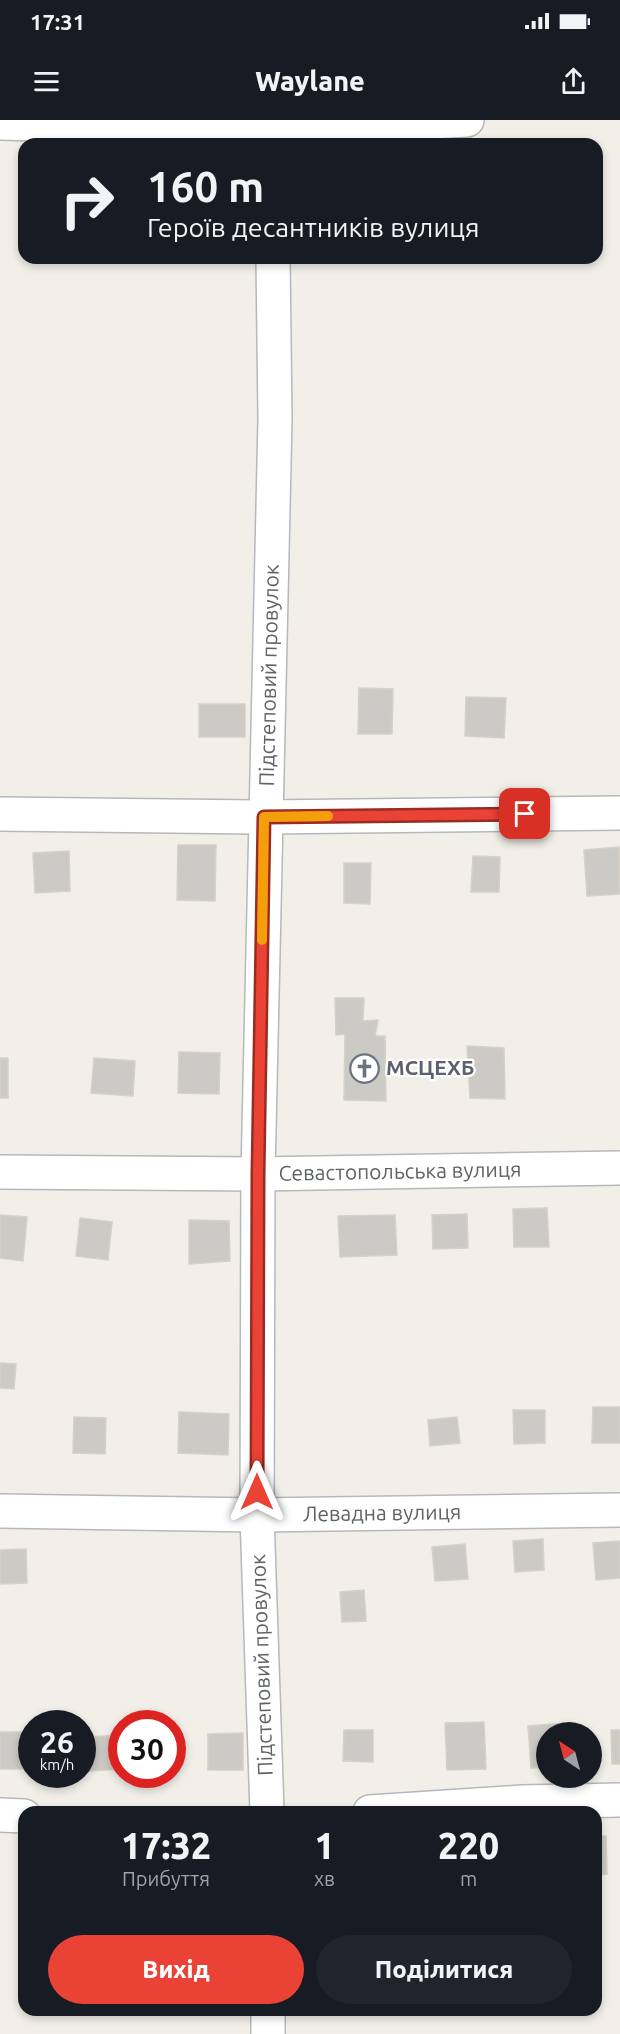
<!DOCTYPE html>
<html lang="uk">
<head>
<meta charset="utf-8">
<style>
  :root { --surface:#171b24; --page:#20242c; --text:#f1f3f6; --muted:#9ea1a6; --accent:#ea4335 }
  body { margin:0; font-family:Ubuntu,sans-serif; background:var(--page); color:var(--text); height:100vh; display:flex; flex-direction:column; font-size:22px; white-space:nowrap }
  * { box-sizing:border-box; margin:0 }
  p { font-size:20px; color:var(--muted) }
  .icon { flex:none; width:33px; height:33px; fill:none; stroke:currentColor; stroke-width:2; stroke-linecap:round; stroke-linejoin:round }
  .map { position:relative; flex:1; overflow:hidden }
  .panel { position:absolute; left:18px; top:1686px; width:584px; height:210px; display:flex; flex-direction:column; background:var(--surface); border-radius:18px; box-shadow:0 3px 9px #0003 }
  .panel>* { flex:none }
  .hud { position:absolute; left:18px; top:18px; width:585px; height:126px; border-radius:18px; box-shadow:0 3px 9px #0003; background:#171b24; color:var(--text); overflow:hidden }
  .needle { width:39px; rotate:324deg }
  .controls { position:absolute; left:536px; top:1602px; display:grid; gap:12px }
  .controls a { display:grid; place-items:center; width:66px; height:66px; border-radius:50%; background:var(--surface); box-shadow:0 3px 9px #0003; font-size:30px }
  .speed { position:absolute; left:18px; top:1590px; display:flex; gap:12px; font-size:30px; font-weight:700; text-align:center }
  .speed>* { display:grid; place-content:center; width:78px; height:78px; border-radius:50%; background:var(--surface); box-shadow:0 3px 9px #0003; line-height:1 }
  .speed small { font-size:15px; font-weight:400 }
  .speed .limit { border:9px solid #d22; background:#fff; color:#111 }
  .pin { position:absolute; display:grid; place-items:center; width:51px; height:51px; color:#fff; margin:-26px; border-radius:12px; box-shadow:0 3px 9px #0006 }
  .me { position:absolute; width:66px; margin:-33px; rotate:0deg; stroke-linejoin:round; filter:drop-shadow(0 0 4px #0008) }
  .turn { display:flex; align-items:center; gap:21px; height:126px; padding:0 30px; font-size:27px }
  .turn .icon { width:78px; height:78px; stroke-width:2.5 }
  .turn b { display:block; font-size:42px; line-height:51px }
  .eta { display:flex; justify-content:space-evenly; align-items:center; height:102px; text-align:center }
  .eta b { font-size:36px; font-weight:800; line-height:42px }
  .action { display:flex; gap:12px; margin-top:auto; padding:12px 30px }
  .action a { flex:1; height:69px; border-radius:36px; background:var(--accent); color:#fff; font-size:24px; font-weight:800; line-height:69px; text-align:center }
  .action a+a { background:var(--page); color:var(--text) }
  .status { display:flex; justify-content:space-between; align-items:center; height:42px; padding:0 30px; background:var(--surface); direction:ltr }
  .status svg { height:16px; fill:currentColor }
  header { display:flex; justify-content:space-between; align-items:center; height:78px; padding:0 30px; background:var(--surface); font-size:27px; font-weight:800 }
  .map>svg:first-child { display:block }
  .building { fill:#cccac5; stroke:#d6d1c6; stroke-width:1.5 }
  .lines { fill:none; stroke-linecap:round; stroke-linejoin:round }
  .minor-casing { stroke:#b5b8bc; stroke-width:36 }
  .minor { stroke:#fff; stroke-width:33 }
  .route-casing { stroke:#982c22; stroke-width:15 }
  .route { stroke:#ea4335; stroke-width:10 }
  .slow { stroke:#f59e0b; stroke-width:10 }
  .labels { text-anchor:middle; stroke-width:4.5; stroke-linejoin:round; paint-order:stroke }
  .street-label { font-size:21px; fill:#5f6368; stroke:#fff }
  .worship-label { font-size:21px; font-weight:bold; fill:#5b616d; stroke:#fff; text-anchor:start }
</style>
</head>
<body>
<div class="status"><b>17:31</b><svg viewBox="0 0 49 12"><path d="M0 12V9h3v3zM5 12V6h3v6zM10 12V3h3v9zM15 12V0h3v12zM26 1h20v11H26zM47 4h2v5h-2z"/></svg></div>
<header><svg class="icon" aria-label="menu" viewBox="0 0 24 24"><path d="M4 6h16M4 12h16M4 18h16"/></svg>Waylane<svg class="icon" aria-label="share" viewBox="0 0 24 24"><path d="M12 15V3M7 8l5-5 5 5M5 13v7h14v-7"/></svg></header>
<div class="map">
<svg width="620" height="1914" viewBox="0 0 620 1914">
  <rect width="100%" height="100%" fill="#f1efe8"/>
  <!-- building -->
  <path class="building" d="M359 568 393 569 392 614H358Z
    M466 577 506 578 504 618 465 616Z
    M199 584H245V617H199Z
    M178 725H216L215 781 177 780Z
    M619 727 620 774 587 776 584 730Z
    M69 731 70 771 35 773 33 733Z
    M473 736 500 737 499 772H471Z
    M344 743H371L370 784 344 783Z
    M335 878H364L363 901 378 900 375 916H385L386 981 344 980 345 914 336 915Z
    M467 926 504 928 505 979 470 978Z
    M179 932 220 933 219 974 178 973Z
    M0 938H8V978H0Z
    M94 938 135 941 133 976 91 973Z
    M547 1088 549 1127H514L513 1089Z
    M467 1094 468 1128 433 1129 432 1095Z
    M0 1095 27 1097 23 1141 0 1138Z
    M395 1095 397 1135 340 1137 338 1096Z
    M80 1098 112 1102 108 1140 76 1136Z
    M189 1100 229 1101 230 1141 189 1144Z
    M0 1243 16 1244 14 1269 0 1268Z
    M593 1287H620V1323H592Z
    M513 1290H545V1323L514 1324Z
    M179 1292 229 1294 228 1335 178 1333Z
    M74 1297 106 1298 105 1334 73 1333Z
    M457 1297 460 1323 430 1326 428 1300Z
    M543 1419 544 1450 515 1452 513 1421Z
    M620 1421V1458L596 1460 593 1423Z
    M465 1424 468 1459 435 1461 432 1427Z
    M26 1429 27 1463 0 1464V1430Z
    M364 1470 366 1501 342 1502 340 1472Z
    M484 1602 486 1649 447 1650 445 1603Z
    M564 1603 565 1612H546V1647L531 1648 528 1606Z
    M344 1610H373V1642L343 1641Z
    M611 1610H620V1644H612Z
    M0 1612H32V1649H0Z
    M243 1613V1650H208V1614Z
    M122 1615V1649L90 1651 88 1617Z
    M596 1716H606L607 1754 596 1755Z"/>
  <g class="lines">
    <defs>
      <g id="minor">
        <path d="M0 3 272 11 467 0"/>
        <path d="M0 694 264 697 620 693"/>
        <path id="s1" d="M0 1052 258 1054 620 1048"/>
        <path id="s2" d="M0 1391 257 1395 620 1390"/>
        <path id="s3" d="M267 1692 257 1395 258 1054 275 299 273 138"/>
        <path d="M370 1692 522 1682 620 1680"/>
        <path d="M0 1695 24 1696"/>
        <path d="M268 1890V1914"/>
      </g>
    </defs>
    <!-- minor casing -->
    <use href="#minor" class="minor-casing"/>
    <!-- minor -->
    <use href="#minor" class="minor"/>
  </g>
  <g class="lines">
    <defs>
      <path id="route" d="M257 1372 258 1054 264 697 525 694"/>
    </defs>
    <!-- route casing -->
    <use href="#route" class="route-casing"/>
    <!-- route -->
    <use href="#route" class="route"/>
    <!-- slow -->
    <path class="slow" d="M262 820 264 697 328 696"/>
  </g>
  <!-- icons -->
  <defs>
    <symbol id="church-ring" viewBox="-11 -11 22 22"><circle r="9.5" fill="#fff" stroke="#6b7280" stroke-width="1.5"/><path d="M-1.2-6h2.4v3.5h3.3v2.4h-3.3V6h-2.4V-.1h-3.3v-2.4h3.3Z" fill="#6b7280"/></symbol>
  </defs>
  <g fill-rule="evenodd">
    <use href="#church-ring" x="348" y="932" width="33" height="33"/>
  </g>
  <g class="labels">
    <!-- street labels -->
    <g class="street-label">
      <text dy="7" stroke="none"><textPath href="#s3" startOffset="1137">Підстеповий провулок</textPath></text>
      <text dy="7" stroke="none"><textPath href="#s1" startOffset="400">Севастопольська вулиця</textPath></text>
      <text dy="7" stroke="none"><textPath href="#s2" startOffset="382">Левадна вулиця</textPath></text>
      <text transform="translate(262 1545) rotate(-92)" y="7">Підстеповий провулок</text>
    </g>
    <!-- worship labels -->
    <g class="worship-label">
      <text x="386" y="955">МСЦЕХБ</text>
    </g>
  </g>
</svg>
<div class="controls">
<a><svg class="needle" viewBox="-14 -14 28 28"><path d="M0-13l5 13h-10z" fill="#e53935"/><path d="M0 13l5-13h-10z" fill="#9ea1a6"/></svg></a>
</div>
<div class="speed"><div>26<small>km/h</small></div><div class="limit">30</div></div>
<div class="pin" style="left:525px;top:694px;background:#d93025"><svg class="icon" aria-label="arrive" viewBox="0 0 24 24"><path d="M6 21V4h12l-3 4 3 4H6"/></svg></div>
<svg class="me" style="left:257px;top:1372px" viewBox="-20 -20 40 40"><path d="M0-17L14 15 0 8-14 15z" fill="#ea4335" stroke="#fff" stroke-width="4"/></svg>
<div class="hud">
<div class="turn"><svg class="icon" aria-label="right" viewBox="0 0 24 24"><path d="M7 20v-9h11M14 6l5 5-5 5"/></svg><div><b>160 m</b>Героїв десантників вулиця</div></div>
</div>
<section class="panel">
<div class="eta">
<div><b>17:32</b><p>Прибуття</p></div>
<div><b>1</b><p>хв</p></div>
<div><b>220</b><p>m</p></div>
</div>
<div class="action"><a>Вихід</a><a>Поділитися</a></div>
</section>
</div>
</body>
</html>
